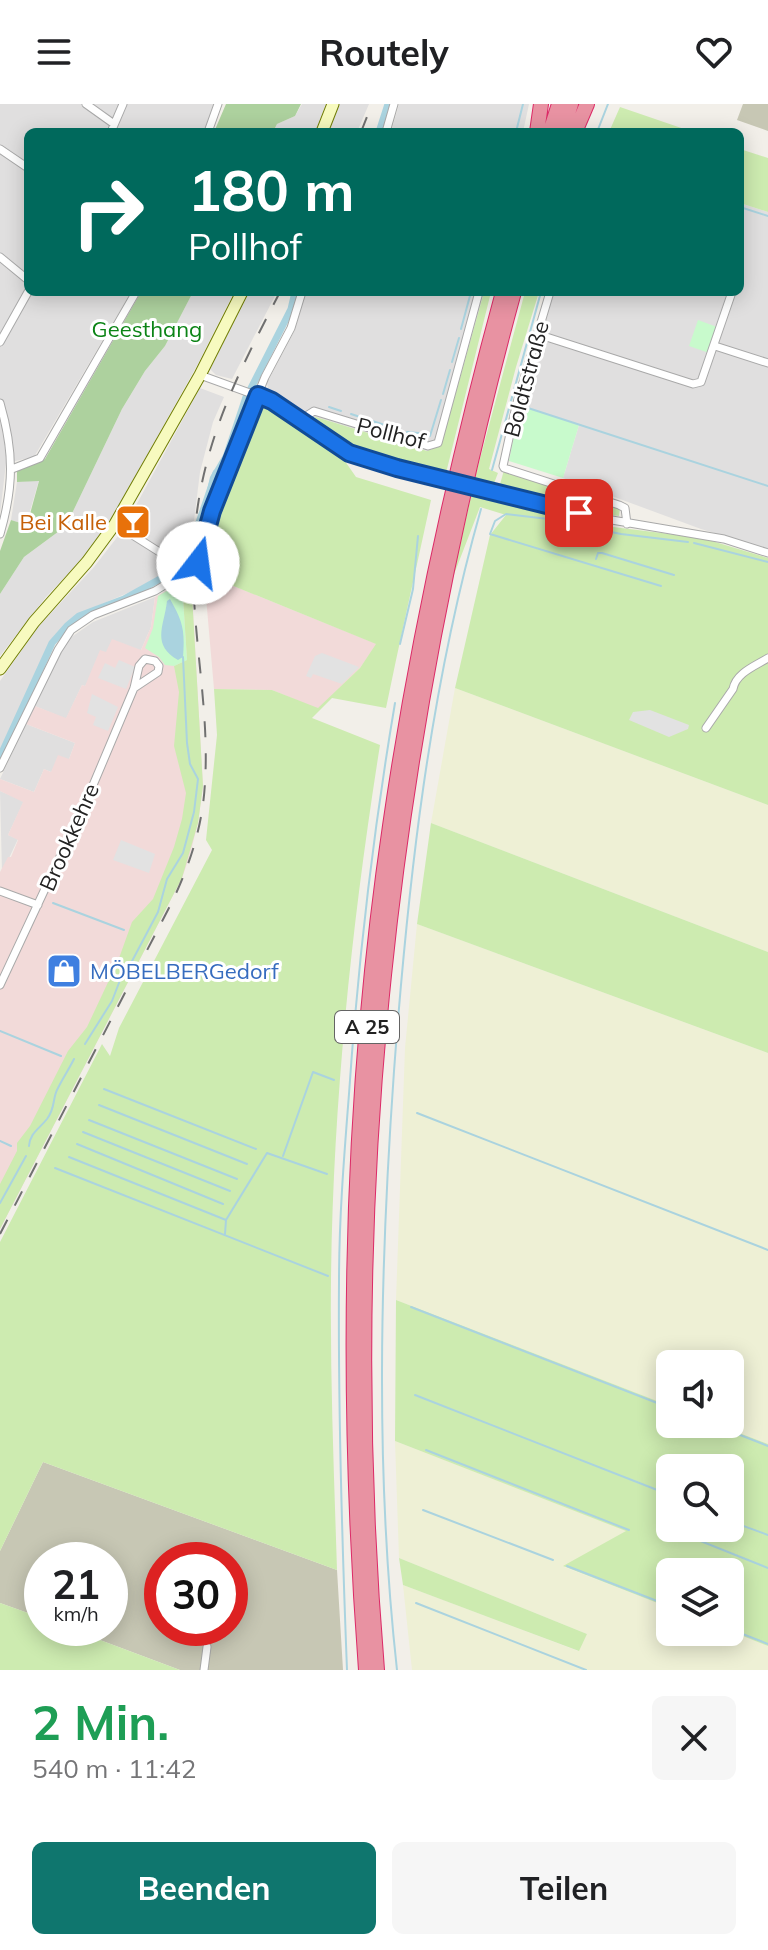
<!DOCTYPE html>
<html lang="de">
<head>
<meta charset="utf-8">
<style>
  :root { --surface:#fff; --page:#f6f6f6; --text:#202124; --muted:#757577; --accent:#0f766e }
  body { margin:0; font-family:Mulish,sans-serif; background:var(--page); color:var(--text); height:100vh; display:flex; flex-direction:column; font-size:30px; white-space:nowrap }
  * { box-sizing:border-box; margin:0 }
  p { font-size:26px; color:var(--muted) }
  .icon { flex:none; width:44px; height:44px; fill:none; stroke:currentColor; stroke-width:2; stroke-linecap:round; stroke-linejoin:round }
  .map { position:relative; height:1566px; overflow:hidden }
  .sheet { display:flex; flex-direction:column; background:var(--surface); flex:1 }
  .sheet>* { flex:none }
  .guide { position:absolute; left:24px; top:24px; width:720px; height:168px; border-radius:12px; box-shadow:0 4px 20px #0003; background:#00695c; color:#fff; overflow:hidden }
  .controls { position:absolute; left:656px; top:1246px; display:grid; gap:16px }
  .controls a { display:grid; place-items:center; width:88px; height:88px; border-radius:12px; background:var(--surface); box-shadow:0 4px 20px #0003; font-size:40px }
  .speed { position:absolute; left:24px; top:1438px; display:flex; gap:16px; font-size:40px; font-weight:700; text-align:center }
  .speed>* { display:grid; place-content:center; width:104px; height:104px; border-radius:50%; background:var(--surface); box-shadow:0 4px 20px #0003; line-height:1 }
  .speed small { font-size:20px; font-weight:400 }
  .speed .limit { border:12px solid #d22; background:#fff; color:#111 }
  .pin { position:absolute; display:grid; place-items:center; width:68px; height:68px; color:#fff; margin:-34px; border-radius:16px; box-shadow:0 4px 12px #0006 }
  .me { position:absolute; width:88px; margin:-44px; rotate:15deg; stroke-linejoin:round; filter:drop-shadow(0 0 6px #0008) }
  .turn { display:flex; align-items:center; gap:28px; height:168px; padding:0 32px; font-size:36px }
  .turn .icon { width:104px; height:104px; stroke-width:2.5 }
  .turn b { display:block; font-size:56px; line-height:68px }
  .round { display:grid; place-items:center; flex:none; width:84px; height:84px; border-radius:12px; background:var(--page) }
  .headline { display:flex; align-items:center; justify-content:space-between; height:136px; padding:0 32px }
  h1 { font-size:48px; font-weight:700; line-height:60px; color:#1e9e55 }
  .action { display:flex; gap:16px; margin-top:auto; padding:16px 32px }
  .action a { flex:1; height:92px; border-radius:12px; background:var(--accent); color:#fff; font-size:32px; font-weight:700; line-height:92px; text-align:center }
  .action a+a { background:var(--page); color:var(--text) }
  header { display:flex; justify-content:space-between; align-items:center; height:104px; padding:0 32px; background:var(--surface); font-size:36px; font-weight:700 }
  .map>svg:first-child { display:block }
  .residential { fill:#e0dfdf }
  .commercial { fill:#f2dad9 }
  .construction { fill:#c7c7b4; fill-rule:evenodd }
  .farmland { fill:#eef0d5 }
  .grass { fill:#cdebb0; fill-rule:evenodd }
  .forest { fill:#add19e }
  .park { fill:#c8facc }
  .parking { fill:#e2e2e2 }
  .water { fill:#aad3df }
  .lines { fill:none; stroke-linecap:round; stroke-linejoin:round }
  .stream { stroke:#aad3df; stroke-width:2 }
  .canal { stroke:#aad3df; stroke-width:7 }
  .street-casing { stroke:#a9a9a9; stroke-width:9 }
  .secondary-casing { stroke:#707d05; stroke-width:13 }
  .highway-casing { stroke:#dc2a67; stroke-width:16 }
  .street { stroke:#fff; stroke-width:7 }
  .secondary { stroke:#f7fabf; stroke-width:11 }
  .highway { stroke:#e892a2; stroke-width:14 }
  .rail { stroke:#707070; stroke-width:2; stroke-dasharray:16 16; stroke-linecap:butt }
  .street-bridge-casing { stroke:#a9a9a9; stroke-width:9; stroke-linecap:butt }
  .street-bridge { stroke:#fff; stroke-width:7 }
  .route-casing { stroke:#114b97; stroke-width:20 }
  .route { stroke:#1a73e8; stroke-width:14 }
  .labels { text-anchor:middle; stroke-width:6; stroke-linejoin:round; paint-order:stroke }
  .shield { fill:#fff; stroke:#646464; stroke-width:2 }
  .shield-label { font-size:20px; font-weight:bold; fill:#222 }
  .park-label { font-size:22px; fill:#0c8416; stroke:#fff }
  .street-label { font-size:22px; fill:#222; stroke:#fff }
  .food-label { font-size:22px; fill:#c56008; stroke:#fff; text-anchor:end }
  .shop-label { font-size:22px; fill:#366cbe; stroke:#fff; text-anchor:start }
</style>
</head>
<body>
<header><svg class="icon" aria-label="menu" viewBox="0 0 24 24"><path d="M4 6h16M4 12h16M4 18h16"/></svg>Routely<svg class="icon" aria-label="heart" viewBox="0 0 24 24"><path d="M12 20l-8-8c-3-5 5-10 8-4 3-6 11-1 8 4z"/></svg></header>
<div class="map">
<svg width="768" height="1566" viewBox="0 0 768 1566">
  <rect width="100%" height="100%" fill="#f2efe9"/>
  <!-- residential -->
  <path class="residential" d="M0 0H214L204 28H28V188H131L34 353 6 359 0 410Z
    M302 0H326L315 28H273L277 20 295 12Z
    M339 0H369L357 28H329Z
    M399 0H529L523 28H391Z
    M740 99 768 108V445L701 425 563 374 579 321 520 301 554 188H740Z
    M193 188H234L199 258 109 419 83 454 46 493 0 552V490L24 453 66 422 122 305 145 267 165 242Z
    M249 188H277L232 275 216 271 210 265Z
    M305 188H484L441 342 427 347 316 313 310 315 268 286 267 279 295 226Z
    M200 284 224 293 213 318 200 368 191 441 163 474 90 505 61 525 51 537 0 649V577L39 522 94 463 122 427Z
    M39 376 26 421 11 416 17 378Z
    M155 493 151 523 141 546 106 549 85 582 82 581 66 615 35 602 63 543 70 534 93 518Z
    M26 620 75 639 69 655 51 668 44 665 34 688 0 675Z
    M0 687 24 697 8 731 18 735 2 769Z"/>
  <!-- commercial -->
  <path class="commercial" d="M204 470 377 540 360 564 318 605 272 586 214 585Z
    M191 473 203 682 198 719 189 754 182 774 0 1125V768L8 753H11L18 736 8 731 23 698 0 687V675L34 688 44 665 51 668 58 651 69 655 75 639 26 620 35 602 66 614 82 581 85 582 100 546 106 548 112 535 141 546 151 523 155 493Z"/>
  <!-- construction -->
  <path class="construction" d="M743 0H768V27L737 16Z
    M43 1358 337 1466 343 1566H180L68 1524H110V1456H42V1514L0 1499V1447ZM162 1456H230V1524H162Z"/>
  <!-- farmland -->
  <path class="farmland" d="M455 584 768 701V848L431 719Z
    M417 820 768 949V1340L716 1320H730V1260H670V1302L396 1196 405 944Z
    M395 1337 627 1427 564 1463 670 1504V1528L730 1527 768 1542V1566H412L403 1481 578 1547 587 1530 399 1454Z"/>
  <!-- grass -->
  <path class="grass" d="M620 3 693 28H609Z
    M740 45 768 54V108L740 99Z
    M484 188H491L446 369 388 355 351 342 310 315 316 313 427 347 441 342Z
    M525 188H539L516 263 489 365 498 369 493 382 474 377Z
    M261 299 340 350 356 373 431 396C416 466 400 535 386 604L332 594 312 614 380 641C352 817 333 997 331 1176 330 1273 334 1370 337 1466L43 1358 0 1447V1138L102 940 110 952 119 924 212 746 206 736 217 631 214 585 272 586 318 604 360 564 376 540 204 470 216 413Z
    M504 366 620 404 619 412 601 410 499 384Z
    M472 387 605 422 702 434 768 454V701L455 584 490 431 506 411 480 403 453 473Z
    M191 473 203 682 198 719 182 774 0 1125V1080L17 1047V1039L30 1022 68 947 87 923 118 857 132 818 153 795 174 743 182 715 186 689 174 642 179 588 174 562 187 556 182 478Z
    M431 719 768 848V949L417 820Z
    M396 1196 670 1302V1320H716L768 1340V1542L730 1527V1468H670V1504L563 1462 626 1427 395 1337ZM670 1364H730V1424H670Z
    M399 1454 587 1530 579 1547 403 1481Z
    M0 1499 42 1514V1524H68L180 1566H0Z"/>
  <!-- forest -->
  <path class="forest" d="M226 0H301L295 12 277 20 273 28H214Z
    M141 188H193L165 242 145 267 122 305 66 422 24 453 0 490V447L11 416 27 421 39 377 17 378V367L45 355Z"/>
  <!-- park -->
  <path class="park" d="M698 216 717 223 709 249 689 242Z
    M520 301 579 321 563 374 509 357Z
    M182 478 187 556 174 562 165 561 159 553 145 544 153 524 158 492Z"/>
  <!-- parking -->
  <path class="parking" d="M322 549 359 563 342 580 313 570 311 574 306 572 315 552Z
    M119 556 135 563 126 585 98 574 105 559 115 564Z
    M92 590 118 603 108 627 93 621 96 613 87 609Z
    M650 606 689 621 688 625 669 633 629 616 633 608Z
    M121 736 155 750 149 769 113 756Z"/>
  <!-- water -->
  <path class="water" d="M243 291 249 293C238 325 228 358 207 386L210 373 223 351Z
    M170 495C183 518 185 526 183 553L178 556C151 540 164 523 167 497Z"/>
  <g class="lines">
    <!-- stream -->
    <path class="stream" d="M516 28 523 0
      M597 28 608 0
      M740 103 768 112
      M461 225 471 188
      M452 258 459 234
      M443 290 450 266
      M329 303 341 307
      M525 303 768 382
      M351 310 400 326
      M407 328 429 330
      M430 332 441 296
      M492 366 541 188
      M694 439 768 458
      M596 455 598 449H602L674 471
      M661 482 490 430 495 417 506 410 548 415 621 430 688 438
      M400 540 413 485 418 432
      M53 799 124 826
      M0 927 61 952
      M85 940 112 897 122 871 131 859 158 808 167 775 183 749 194 708 198 675 190 660 187 639 183 553
      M104 985 256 1045
      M99 1001 247 1060
      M417 1009 768 1146
      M89 1016 237 1075
      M83 1028 230 1087
      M0 1037 11 1042
      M77 1040 223 1100
      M29 1042C30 1029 39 1025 47 1015 56 1003 52 994 58 984 63 974 69 965 74 955
      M283 1052 313 968 334 976
      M69 1053 226 1116
      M55 1064 328 1172
      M0 1099 26 1052
      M225 1130 226 1116 267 1049 327 1070
      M411 1203 670 1304
      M415 1291 670 1391
      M712 1320 768 1342
      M426 1346 629 1426
      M423 1406 553 1456
      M730 1417 768 1431
      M663 1422 768 1464
      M567 1462 670 1502
      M416 1499 586 1566
      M730 1525 768 1540
      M347 1566C342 1437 338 1307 339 1178 339 1115 344 1053 349 990 358 858 373 729 395 599
      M397 1566C375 1368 380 1165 394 967 408 778 429 588 481 405"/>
    <!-- canal -->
    <path class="canal" d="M379 28 388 0
      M246 294 291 205 295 188
      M0 653 52 539 67 522 79 512 124 495 178 465 194 433 216 369"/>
    <defs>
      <path id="street" d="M86 0 114 20
        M111 28 123 0
        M208 28 218 0
        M386 28 394 0
        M0 45 28 64
        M0 153 28 176
        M550 188 516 302 503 362 504 364 619 401 625 404 627 420
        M537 230 693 280 701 278 732 188
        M0 238 28 188
        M715 242 768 259
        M200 271 272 297 349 349 437 374
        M0 299C14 347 14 382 0 430
        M300 316 314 307 428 342 438 339 479 188
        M12 365 40 354 136 188
        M494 388 600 414 724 435 768 449
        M115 420 188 466
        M706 624 733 585C736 569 755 562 768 554
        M0 664 58 546 71 526 93 511 155 487 197 461 229 361 265 273 291 224 302 188
        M0 787 38 801
        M0 881 88 693 134 584 139 562 145 555 155 557 159 562 158 568 134 584
        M204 1566 207 1543"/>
      <path id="secondary" d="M322 28 333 0
        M0 565 34 518 87 458 115 420 200 271 242 188"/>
      <path id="highway" d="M537 28 541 0
        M550 28 559 0
        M562 28 571 0
        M575 28 587 0
        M366 1566C345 1285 349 1001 390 722 416 541 455 364 503 188
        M377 1566C338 1094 389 644 514 188"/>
    </defs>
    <!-- street casing -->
    <use href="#street" class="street-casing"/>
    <!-- secondary casing -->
    <use href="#secondary" class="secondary-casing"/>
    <!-- highway casing -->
    <use href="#highway" class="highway-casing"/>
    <!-- street -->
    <use href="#street" class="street"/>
    <!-- secondary -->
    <use href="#secondary" class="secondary"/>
    <!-- highway -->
    <use href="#highway" class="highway"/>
    <!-- rail -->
    <path class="rail" d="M361 28 372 0
      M0 1130 171 800C190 761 203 721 205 678 210 599 189 519 194 440 199 344 237 271 280 188"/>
    <defs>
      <path id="street-bridge" d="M437 374 494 388"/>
    </defs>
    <!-- street-bridge casing -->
    <use href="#street-bridge" class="street-bridge-casing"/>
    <!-- street-bridge -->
    <use href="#street-bridge" class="street-bridge"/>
  </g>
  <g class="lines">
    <defs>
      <path id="route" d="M198 459 212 407 258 291 272 297 349 349 397 364 579 409"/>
    </defs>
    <!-- route casing -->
    <use href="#route" class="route-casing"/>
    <!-- route -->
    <use href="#route" class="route"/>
  </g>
  <!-- icons -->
  <defs>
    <symbol id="bar-square" viewBox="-11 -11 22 22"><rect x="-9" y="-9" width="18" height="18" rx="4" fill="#e8710a" stroke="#fff"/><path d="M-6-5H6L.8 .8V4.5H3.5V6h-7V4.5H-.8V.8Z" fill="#fff"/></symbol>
    <symbol id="shop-square" viewBox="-11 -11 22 22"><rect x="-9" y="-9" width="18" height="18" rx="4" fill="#3f7fe0" stroke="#fff"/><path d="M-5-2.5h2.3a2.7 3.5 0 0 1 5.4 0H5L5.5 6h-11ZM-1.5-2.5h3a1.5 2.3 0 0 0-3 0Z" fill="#fff"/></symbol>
  </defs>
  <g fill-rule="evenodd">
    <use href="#bar-square" x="113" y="398" width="40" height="40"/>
    <use href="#shop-square" x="44" y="847" width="40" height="40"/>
  </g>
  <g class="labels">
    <!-- shield labels -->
    <rect class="shield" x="335" y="907" width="64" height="32" rx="6"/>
    <g class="shield-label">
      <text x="367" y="930">A 25</text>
    </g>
    <!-- park labels -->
    <g class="park-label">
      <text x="147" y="233">Geesthang</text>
    </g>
    <!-- street labels -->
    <g class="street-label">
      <text transform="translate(526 275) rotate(-75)" y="8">Boldtstraße</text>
      <text transform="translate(391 329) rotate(14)" y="8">Pollhof</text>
      <text transform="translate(69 733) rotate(-66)" y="8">Brookkehre</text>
    </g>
    <!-- food labels -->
    <g class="food-label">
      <text x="107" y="426">Bei Kalle</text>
    </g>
    <!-- shop labels -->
    <g class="shop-label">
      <text x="90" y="875">MÖBELBERGedorf</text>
    </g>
  </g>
</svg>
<div class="controls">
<a><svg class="icon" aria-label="sound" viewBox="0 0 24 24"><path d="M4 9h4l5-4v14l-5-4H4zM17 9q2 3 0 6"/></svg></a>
<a><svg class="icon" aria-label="search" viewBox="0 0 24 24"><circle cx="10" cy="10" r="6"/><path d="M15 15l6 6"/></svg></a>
<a><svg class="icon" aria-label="layers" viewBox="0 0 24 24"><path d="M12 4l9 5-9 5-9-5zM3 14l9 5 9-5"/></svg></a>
</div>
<div class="speed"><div>21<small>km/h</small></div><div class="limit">30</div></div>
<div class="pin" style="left:579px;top:409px;background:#d93025"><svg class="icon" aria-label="arrive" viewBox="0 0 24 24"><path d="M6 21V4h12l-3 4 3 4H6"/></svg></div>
<svg class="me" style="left:198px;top:459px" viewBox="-20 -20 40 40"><circle r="19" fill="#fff"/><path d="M0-13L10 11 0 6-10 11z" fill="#1a73e8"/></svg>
<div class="guide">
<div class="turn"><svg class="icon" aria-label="right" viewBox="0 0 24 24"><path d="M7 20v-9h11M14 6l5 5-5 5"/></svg><div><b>180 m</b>Pollhof</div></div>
</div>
</div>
<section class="sheet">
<div class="headline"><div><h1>2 Min.</h1><p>540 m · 11:42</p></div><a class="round"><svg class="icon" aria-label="close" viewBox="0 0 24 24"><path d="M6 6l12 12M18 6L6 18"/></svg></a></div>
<div class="action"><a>Beenden</a><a>Teilen</a></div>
</section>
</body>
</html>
